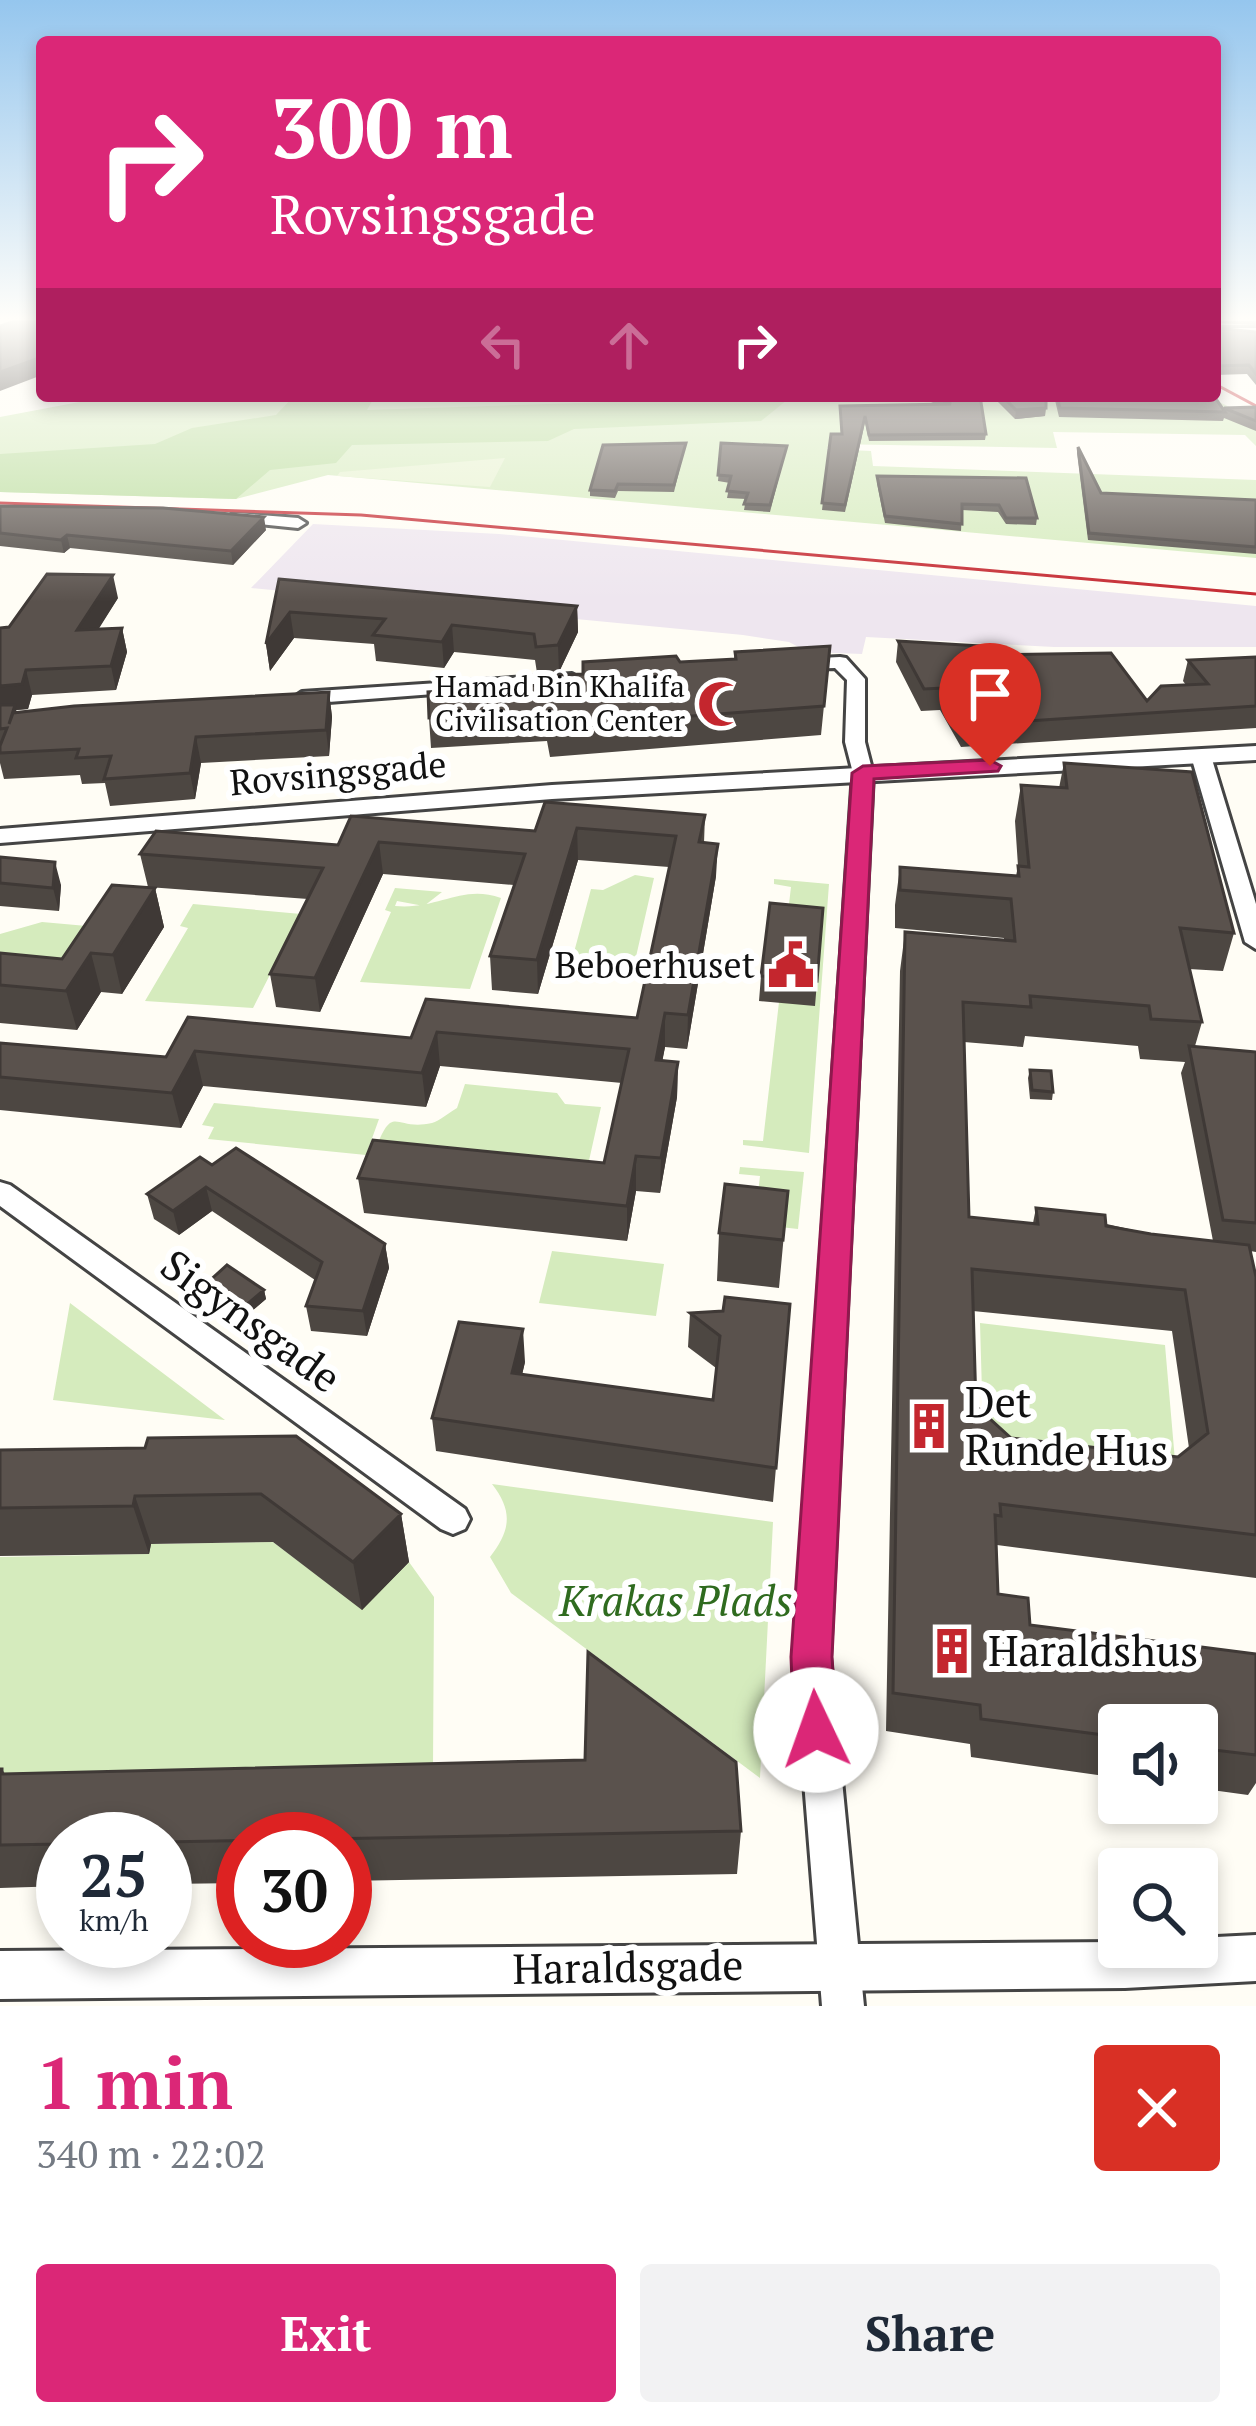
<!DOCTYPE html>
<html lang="en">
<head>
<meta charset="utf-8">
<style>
  :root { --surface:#fff; --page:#f2f2f3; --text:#1f2937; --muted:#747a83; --accent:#db2777 }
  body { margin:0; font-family:"PT Serif",serif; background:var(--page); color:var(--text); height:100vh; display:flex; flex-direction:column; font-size:45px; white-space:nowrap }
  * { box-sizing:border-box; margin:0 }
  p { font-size:39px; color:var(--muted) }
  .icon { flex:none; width:66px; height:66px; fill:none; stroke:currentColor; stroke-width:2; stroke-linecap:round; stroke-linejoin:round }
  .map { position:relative; height:2006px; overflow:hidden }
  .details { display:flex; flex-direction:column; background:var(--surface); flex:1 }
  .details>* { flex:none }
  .top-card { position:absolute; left:36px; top:36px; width:1185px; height:366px; border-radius:12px; box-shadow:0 6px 18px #0003; background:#db2777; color:#fff; overflow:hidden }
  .tools { position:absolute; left:1098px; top:1704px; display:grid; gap:24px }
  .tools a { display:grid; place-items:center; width:120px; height:120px; border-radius:12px; background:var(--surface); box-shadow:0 6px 18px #0003; font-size:60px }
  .speed { position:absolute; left:36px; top:1812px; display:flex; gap:24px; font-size:60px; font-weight:700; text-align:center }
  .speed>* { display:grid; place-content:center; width:156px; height:156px; border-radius:50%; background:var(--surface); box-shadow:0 6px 18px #0003; line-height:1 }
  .speed small { font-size:30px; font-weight:400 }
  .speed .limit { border:18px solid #d22; background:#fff; color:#111 }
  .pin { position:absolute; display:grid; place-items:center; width:102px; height:102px; color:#fff; margin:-123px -51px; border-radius:50% 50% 50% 0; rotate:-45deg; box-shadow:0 0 12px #0007 }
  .pin .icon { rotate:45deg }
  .me { position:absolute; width:132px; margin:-66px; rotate:357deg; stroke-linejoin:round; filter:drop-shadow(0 0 9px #0008) }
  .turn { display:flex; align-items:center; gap:42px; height:252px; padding:0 36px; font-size:54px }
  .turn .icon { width:156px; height:156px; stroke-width:2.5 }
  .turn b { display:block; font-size:84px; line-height:102px }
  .lanes { display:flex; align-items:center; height:114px; padding:0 36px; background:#0003; justify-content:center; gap:60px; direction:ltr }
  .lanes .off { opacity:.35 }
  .round { display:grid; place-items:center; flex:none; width:126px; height:126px; border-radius:12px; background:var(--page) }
  .summary { display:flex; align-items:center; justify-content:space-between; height:204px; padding:0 36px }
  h1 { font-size:72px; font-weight:700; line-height:90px; color:var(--accent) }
  .action { display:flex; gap:24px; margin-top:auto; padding:24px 36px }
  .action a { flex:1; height:138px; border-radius:12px; background:var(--accent); color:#fff; font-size:48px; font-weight:700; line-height:138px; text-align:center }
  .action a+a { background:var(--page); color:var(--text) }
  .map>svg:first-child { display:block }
  .industrial { fill:#eee6ef }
  .green { fill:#d5ebbd }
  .forest { fill:#b9dc9c }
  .pitch { fill:#e6f2cf }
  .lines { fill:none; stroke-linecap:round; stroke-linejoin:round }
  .minor-casing { stroke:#444; stroke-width:6 }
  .tertiary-casing { stroke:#444; stroke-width:6 }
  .minor { fill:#fff; fill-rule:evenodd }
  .tertiary { fill:#fff; fill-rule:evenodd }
  .tram { stroke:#c4262e; stroke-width:3 }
  .wall { fill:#4d4742; fill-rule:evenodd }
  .shaded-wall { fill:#3f3936 }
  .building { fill:#5a524d; stroke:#3f3936; stroke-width:3; fill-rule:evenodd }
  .route { fill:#db2777; stroke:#8e194d; stroke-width:3 }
  .labels { text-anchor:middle; stroke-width:12; stroke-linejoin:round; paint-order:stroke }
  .far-poi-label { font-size:30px; fill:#111; stroke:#fff; text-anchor:end }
  .street-label { font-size:36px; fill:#111; stroke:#fff }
  .poi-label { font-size:36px; fill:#111; stroke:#fff; text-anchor:end }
  .near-street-label { font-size:42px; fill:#111; stroke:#fff }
  .near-poi-label { font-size:42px; fill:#111; stroke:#fff; text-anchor:start }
  .near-park-label { font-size:42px; font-style:italic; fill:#2f6b1f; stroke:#fff }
</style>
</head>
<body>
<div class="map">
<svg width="1256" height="2006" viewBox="0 0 1256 2006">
  <rect width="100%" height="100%" fill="#fffdf5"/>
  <!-- industrial -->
  <path class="industrial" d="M313 524 499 534 1256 606V647H1054L866 637 862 654 808 652 789 642 743 635 251 588Z"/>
  <!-- green -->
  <path class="green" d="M111 396H1207L1256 420V446L1245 435 1053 432 1057 448 830 444 827 449 871 451 873 466 1256 480V558L328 475 236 499 0 492V417Z
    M635 875 654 878 635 961 573 956 591 889 603 890Z
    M774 879 829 884 809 1153 743 1145V1140L763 1141 779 1002 814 1005 786 929 791 887 774 884Z
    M395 888 442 892 424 906 397 901 395 906C439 910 461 884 501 898L470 989 360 982 391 912 385 910Z
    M193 904 301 914 253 1008 145 1001 188 928 180 926Z
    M42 922 98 927 57 988 0 983V934Z
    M465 1084 557 1093 565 1104 601 1107 586 1174 374 1153C394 1100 393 1132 432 1123 439 1121 450 1112 457 1108Z
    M214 1103 379 1119 366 1155 208 1139 214 1127 202 1125Z
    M740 1167 804 1172 798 1229 725 1221 756 1211 760 1176 739 1174Z
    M552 1251 664 1264 656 1316 539 1303Z
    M70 1303 225 1420 53 1400Z
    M980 1323 1165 1345 1177 1484 984 1462Z
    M492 1484 773 1522 760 1778 511 1593 490 1557C511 1530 513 1511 492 1484Z
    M273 1542 362 1609 409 1562 434 1597 433 1767 0 1777V1557L148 1554 151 1544Z"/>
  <!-- forest -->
  <path class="forest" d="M294 396H375L367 410 792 396 761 421 574 429 548 441 352 445 336 463 270 470 236 499 0 492V454L155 444 192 428 276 415Z"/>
  <!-- pitch -->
  <path class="pitch" d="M505 458 490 487 337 476 340 472Z"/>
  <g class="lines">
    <defs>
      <path id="minor" d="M1215 328H1256V336H1215Z
        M236 513 298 518 306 523 298 528 231 521V515Z
        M840 657 846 658 865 679V742L873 773 830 1657 864 2006H822L794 1657 853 773 845 742 847 680 835 668 799 669 790 664 799 659Z
        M572 674 581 679 578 683 302 704 293 698 302 692Z
        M1201 750 1211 756 1256 904V949L1245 942 1191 756Z
        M0 1182 10 1185 465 1509 470 1519 465 1529 453 1534 441 1529 0 1206Z"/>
      <path id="tertiary" d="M1256 746V760L552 799 0 843V829L552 785Z
        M1256 1935V1981L1125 1988 0 1999V1951L1119 1942V1947H1197V1938Z"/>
    </defs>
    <!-- minor casing -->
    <use href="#minor" class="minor-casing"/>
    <!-- tertiary casing -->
    <use href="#tertiary" class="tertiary-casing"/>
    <!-- minor -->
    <use href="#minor" class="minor"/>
    <!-- tertiary -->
    <use href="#tertiary" class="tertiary"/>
    <!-- tram -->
    <path class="tram" d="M1215 384 1256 406
      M0 503 361 515 1256 594"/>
  </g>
  <!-- wall -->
  <path class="wall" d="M1215 321H1256V325L1215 323Z
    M1215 328 1256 332V385L1247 374 1215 375Z
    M919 396H980L986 434 985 440 869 441 865 422 845 512 822 510 831 434H841L840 406 937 405Z
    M992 396H1048H1046L1045 416 1015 419Z
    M1054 396H1214L1223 409 1224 408 1256 407V431L1224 418 1223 421 1059 417Z
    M686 443 674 492 618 491 615 498 590 496V490Z
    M721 443 787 446 770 512 744 510 746 499 727 498 730 483 718 481Z
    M1078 447 1101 493 1256 500V554L1088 540 1077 453Z
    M877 476 1026 478 1037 518 1036 525 1006 524 998 512 962 510 961 531 885 523 877 483Z
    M0 506 266 530 233 565 70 548 64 553 0 546Z
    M279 579 577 606 578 632 559 672 537 673 535 660 454 652 444 668 376 661 374 644 294 638 270 671 266 644Z
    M118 598 98 629 122 628 127 652 116 690 32 695 28 709 16 710 17 712 329 692 332 717 329 756 201 763 195 799 110 806 105 783 82 784 80 775 4 779 0 763V628L9 627Z
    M898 641 986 655 1147 701 1186 685 1183 681 1188 660 1256 657V728L961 747 940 710 921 711 896 662Z
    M830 646 821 735 550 757 547 741 431 748 429 718 541 685 540 676 583 674 680 662 734 659 735 652Z
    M1064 763 1234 933 1223 971 1189 969 1202 1022 1195 1046 1256 1054V1252L1250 1251 1256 1277V1578L997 1545 998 1594 1030 1625 1256 1654V1783L1248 1795 1197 1788V1725H1119V1778L971 1757 970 1744 886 1731 900 971 905 932 1004 940V938L895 928V905L900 867 1016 876 1018 866 1015 821 1021 785 1059 788ZM1025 1036 1138 1046 1140 1059 1185 1062 1181 1073 1213 1241 1151 1234 1036 1208 1033 1223 969 1217 964 1042 1023 1047ZM973 1311 1172 1331 1189 1448 1178 1457 1011 1438 976 1406Z
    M705 815 704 843 716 876 687 1049 665 1047 662 1061 678 1062 677 1097 660 1193 636 1191 627 1241 364 1213 358 1178 604 1163 622 1083 440 1066 426 1107 203 1086 181 1128 0 1110V1043L166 1057 188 1017 411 1038 426 999 637 1018 669 867 578 860 538 994 492 990 490 956 514 885 383 874 320 1012 276 1007 270 974 308 899 148 887 140 854 338 845 535 831Z
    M0 857 61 885 59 911 0 906Z
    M155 888 164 927 122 994 101 992 77 1030 0 1023V953L62 959Z
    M823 908 815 1006 759 1001 761 976Z
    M1030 1070 1053 1092 1052 1100 1030 1099 1028 1078Z
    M212 1165 385 1244 389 1268 367 1336 311 1331 306 1306 315 1280 212 1211 179 1235 154 1219 147 1194Z
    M788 1191 779 1288 717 1281 719 1233Z
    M207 1283 264 1290 266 1299 246 1316 209 1292Z
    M790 1304 773 1502 436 1451 432 1418 525 1362 522 1374 713 1400 716 1368 688 1347 690 1313Z
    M0 1450 401 1514 409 1562 362 1610 273 1542 151 1544 149 1554 0 1556Z
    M0 1769H2L5 1774 741 1831 737 1874 345 1881V1839H243V1883L165 1884V1839H63V1886L0 1888Z"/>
  <!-- shaded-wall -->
  <path class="shaded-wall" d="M42 357V375L0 391V372Z
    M1046 408 1045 416 1015 419 1016 410Z
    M264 517 266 530 233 565 231 551Z
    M67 535 70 548 64 553 61 540Z
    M113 575 118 598 83 654 77 630Z
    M577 606 578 632 559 672 558 645Z
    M290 612 294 638 270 671 266 644Z
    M452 625 454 652 444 668 442 642Z
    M122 628 127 652 116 690 111 666Z
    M26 670 32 695 28 709 16 710 22 730 0 712V686Z
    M329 692 332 717 329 756 326 730Z
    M196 737 201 763 195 799 190 773Z
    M577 828 578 860 538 994 537 960Z
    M379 842 383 874 320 1012 315 978Z
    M718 844 716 876 687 1049 688 1015Z
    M55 862 61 885 59 911 53 888Z
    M155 888 164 927 122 994 113 955Z
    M91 953 101 992 77 1030 66 991Z
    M665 1013V1047L656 1095V1060Z
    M437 1032 440 1066 426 1107 422 1073Z
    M195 1051 203 1086 181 1128 172 1093Z
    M678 1062 677 1097 660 1193 661 1158Z
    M636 1156V1191L627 1241V1206Z
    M206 1187 212 1211 179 1235 173 1211Z
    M385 1244 389 1268 367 1336 363 1311Z
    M264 1290 266 1299 246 1316 244 1307Z
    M523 1329 525 1362 515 1406 512 1373Z
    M135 1496 151 1544 149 1554 133 1506Z
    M401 1514 409 1562 362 1610 353 1562Z"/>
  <!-- building -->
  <path class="building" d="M15 321H42V357L0 372V326Z
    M1215 328 1256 332V374L1249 365 1215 366Z
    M932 396H980L986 434 869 435 865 416 845 505 822 503 831 434H842L840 406 951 404Z
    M1002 396H1046V408L1016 410Z
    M1057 396H1214L1225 412 1060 408Z
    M1256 407V421L1224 408Z
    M686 443 674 485 618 484 615 491 590 490 603 445Z
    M721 443 787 446 770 505 744 504 748 493 727 491 731 476 718 475Z
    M1078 447 1101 493 1256 500V547L1089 533Z
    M877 476 1026 478 1037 518H1006L999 505 962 504V524L885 516Z
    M0 506 163 508 264 517 231 551 67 535 61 540 0 533Z
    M47 574 113 575 77 630 122 628 111 666 26 670 22 684 0 686V628L9 627Z
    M279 579 577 606 558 645 536 647 534 634 452 625 442 642 373 635 385 619 290 612 266 644Z
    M898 641 980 646 986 655 1111 653 1147 701 1161 686 1208 684 1188 660 1256 657V706L965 725 943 688 924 689Z
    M830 646 824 706 549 727 546 712 429 718 428 692 542 685 540 676 583 674V662L676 656 680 662 736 659 735 652Z
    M329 692 326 730 196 737 190 773 104 779 111 756 76 758 79 749 0 753V746L7 728 0 729V705H15L9 724 13 713 74 706Z
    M1064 763 1192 772 1234 933 1180 928 1202 1022 1151 1019 1149 1006 1030 996 1031 1007 963 1002 969 1217 1038 1224 1036 1208 1105 1215 1106 1226 1151 1234 1249 1245 1256 1277V1535L1000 1504 1001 1516 995 1515 998 1594 1028 1598 1030 1625 1256 1654V1755L1197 1748V1725H1119V1737L981 1719 980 1705 893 1693 905 932 1015 941 1011 899 900 890V867L1019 876 1018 866 1029 867 1021 785 1067 788ZM972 1269 1185 1290 1208 1433 1178 1457 1011 1438 976 1406Z
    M545 802 705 815 699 842 718 844 688 1015 665 1013 656 1060 678 1062 661 1158 636 1156 627 1206 358 1178 373 1140 604 1163 629 1049 437 1032 422 1073 195 1051 172 1093 0 1077V1043L166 1057 188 1017 411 1038 426 999 637 1018 676 836 577 828 537 960 490 956 525 854 379 842 315 978 270 974 323 868 140 854 156 831 338 845 351 816 535 831Z
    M0 857 55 862 53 888 0 883Z
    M112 885 155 888 113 955 91 953 66 991 0 985V953L62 959Z
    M770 903 823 908 817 981 761 976Z
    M1189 1046 1256 1052V1223L1223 1220Z
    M1030 1070 1051 1071 1053 1092 1032 1090Z
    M236 1148 385 1244 363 1311 306 1306 322 1262 206 1187 173 1211 147 1194 200 1157 212 1165Z
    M725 1184 788 1191 783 1240 719 1233Z
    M227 1265 264 1290 244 1307 207 1283Z
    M725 1297 790 1304 776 1468 432 1418 459 1322 523 1329 512 1373 713 1400 720 1336 690 1313 723 1311Z
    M296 1436 401 1514 353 1562 261 1494 135 1496 133 1506 0 1508V1450L145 1448 148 1438Z
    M588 1652 736 1762 741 1831 165 1842V1839H63V1844L0 1845V1769H2V1774L585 1760Z"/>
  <!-- sky -->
  <linearGradient id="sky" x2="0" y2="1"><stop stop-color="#95c6ee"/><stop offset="0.53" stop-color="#fffefa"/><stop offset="1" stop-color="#fffefa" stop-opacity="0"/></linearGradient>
  <rect width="1256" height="602" fill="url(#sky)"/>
  <!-- route -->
  <path class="route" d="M990 760 1001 766 998 771 874 779 832 1657 837 1730 831 1745 816 1751 801 1745 794 1730 791 1657 852 773 863 766Z"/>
  <!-- icons -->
  <defs>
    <symbol id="mosque-bare" viewBox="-9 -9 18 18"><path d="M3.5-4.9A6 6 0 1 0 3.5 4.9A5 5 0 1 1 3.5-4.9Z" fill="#c4262e" stroke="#fff" stroke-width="2.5" paint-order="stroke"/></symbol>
    <symbol id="civic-bare" viewBox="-9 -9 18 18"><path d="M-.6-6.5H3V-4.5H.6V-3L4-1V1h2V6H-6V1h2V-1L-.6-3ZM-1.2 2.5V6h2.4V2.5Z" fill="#c4262e" stroke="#fff" stroke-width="2.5" paint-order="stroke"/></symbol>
    <symbol id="building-bare" viewBox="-9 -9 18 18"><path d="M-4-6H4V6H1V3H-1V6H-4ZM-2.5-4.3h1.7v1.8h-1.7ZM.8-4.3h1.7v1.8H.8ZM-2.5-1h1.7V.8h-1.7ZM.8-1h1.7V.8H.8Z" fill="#c4262e" stroke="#fff" stroke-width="2.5" paint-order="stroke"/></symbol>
  </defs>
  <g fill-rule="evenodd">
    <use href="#mosque-bare" x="688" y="671" width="66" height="66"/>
    <use href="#civic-bare" x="758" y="932" width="66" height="66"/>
    <use href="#building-bare" x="896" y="1393" width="66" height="66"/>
    <use href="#building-bare" x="919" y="1618" width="66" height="66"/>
  </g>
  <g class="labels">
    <!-- far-poi labels -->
    <g class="far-poi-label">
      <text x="685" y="697">Hamad Bin Khalifa<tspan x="685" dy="34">Civilisation Center</tspan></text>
    </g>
    <!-- street labels -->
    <g class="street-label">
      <text transform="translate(338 773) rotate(-5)" y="13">Rovsingsgade</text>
    </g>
    <!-- poi labels -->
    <g class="poi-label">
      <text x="755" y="978">Beboerhuset</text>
    </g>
    <!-- near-street labels -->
    <g class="near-street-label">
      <text transform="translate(251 1321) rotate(36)" y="15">Sigynsgade</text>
      <text transform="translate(628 1967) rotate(-1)" y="15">Haraldsgade</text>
    </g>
    <!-- near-poi labels -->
    <g class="near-poi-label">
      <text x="965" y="1417">Det<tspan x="965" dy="48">Runde Hus</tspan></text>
      <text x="988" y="1666">Haraldshus</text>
    </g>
    <!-- near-park labels -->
    <g class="near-park-label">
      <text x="676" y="1616">Krakas Plads</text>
    </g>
  </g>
</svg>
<div class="tools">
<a><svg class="icon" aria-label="sound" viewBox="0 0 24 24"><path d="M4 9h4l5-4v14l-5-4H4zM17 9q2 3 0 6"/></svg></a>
<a><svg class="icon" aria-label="search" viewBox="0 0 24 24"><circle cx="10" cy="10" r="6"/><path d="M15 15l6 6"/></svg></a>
</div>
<div class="speed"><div>25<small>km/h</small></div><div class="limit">30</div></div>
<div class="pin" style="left:990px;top:766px;background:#d93025"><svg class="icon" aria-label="arrive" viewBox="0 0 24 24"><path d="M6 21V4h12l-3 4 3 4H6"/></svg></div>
<svg class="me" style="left:816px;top:1730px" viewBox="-20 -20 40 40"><circle r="19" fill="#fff"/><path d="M0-13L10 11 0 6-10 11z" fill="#db2777"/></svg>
<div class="top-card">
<div class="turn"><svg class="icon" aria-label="right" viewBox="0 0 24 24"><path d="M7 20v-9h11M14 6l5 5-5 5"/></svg><div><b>300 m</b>Rovsingsgade</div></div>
<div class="lanes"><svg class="icon off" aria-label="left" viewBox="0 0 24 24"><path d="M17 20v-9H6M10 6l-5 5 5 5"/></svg><svg class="icon off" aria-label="ahead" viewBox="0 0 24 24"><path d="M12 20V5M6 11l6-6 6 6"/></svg><svg class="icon" aria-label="right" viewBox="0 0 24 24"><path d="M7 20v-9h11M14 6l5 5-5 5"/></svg></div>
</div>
</div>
<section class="details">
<div class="summary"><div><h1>1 min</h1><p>340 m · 22:02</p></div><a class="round" style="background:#d93025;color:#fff"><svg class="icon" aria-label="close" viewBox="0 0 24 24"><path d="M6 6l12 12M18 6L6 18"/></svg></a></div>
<div class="action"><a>Exit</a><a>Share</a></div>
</section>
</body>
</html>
